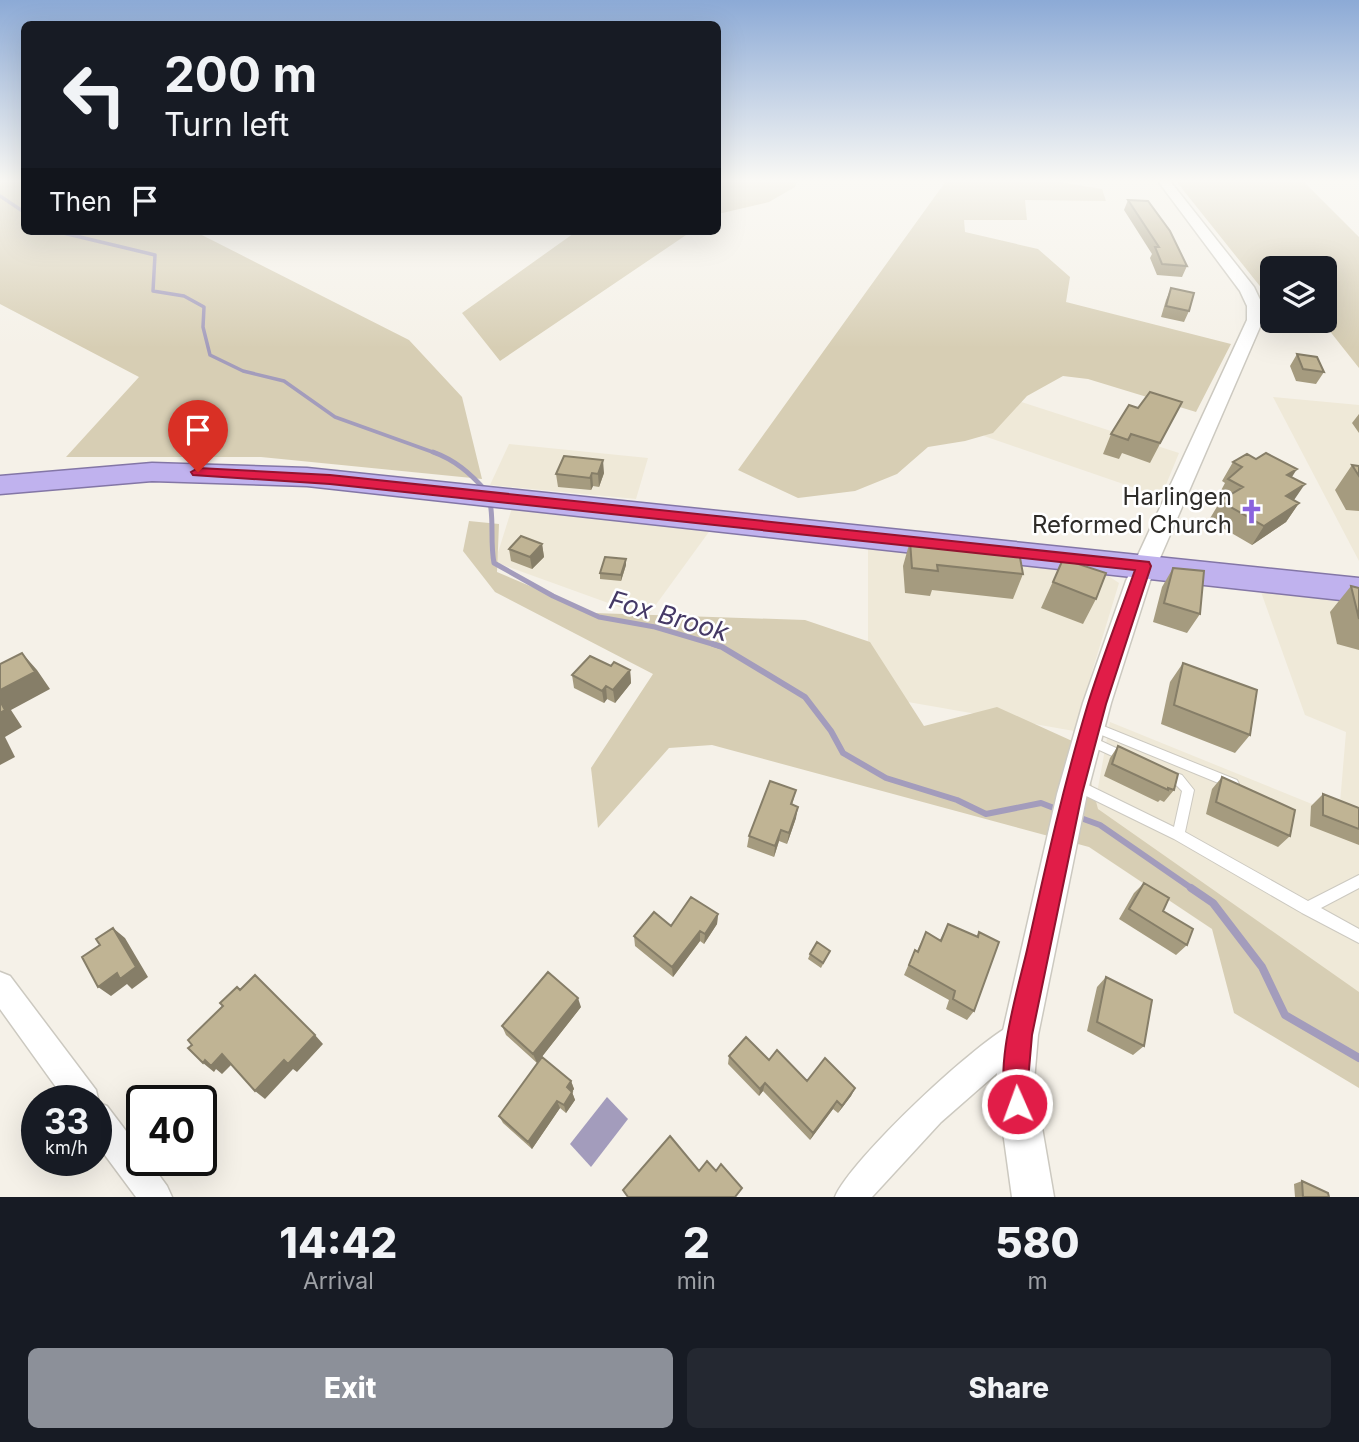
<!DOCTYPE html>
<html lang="en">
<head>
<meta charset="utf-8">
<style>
  :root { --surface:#171b24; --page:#242831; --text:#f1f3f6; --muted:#9ea1a6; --accent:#8c9099 }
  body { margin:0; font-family:Inter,sans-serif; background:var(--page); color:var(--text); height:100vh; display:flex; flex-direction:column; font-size:26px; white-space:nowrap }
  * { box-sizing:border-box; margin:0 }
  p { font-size:23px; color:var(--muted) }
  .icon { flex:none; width:38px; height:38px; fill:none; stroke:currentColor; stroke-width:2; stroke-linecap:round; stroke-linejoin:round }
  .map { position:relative; height:1197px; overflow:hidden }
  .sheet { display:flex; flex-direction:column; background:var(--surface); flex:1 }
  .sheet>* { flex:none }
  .top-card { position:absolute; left:21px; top:21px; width:700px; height:214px; border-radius:10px; box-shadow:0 7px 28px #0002; background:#171b24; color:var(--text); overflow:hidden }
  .tools { position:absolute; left:1260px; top:256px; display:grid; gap:14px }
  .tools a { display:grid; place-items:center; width:77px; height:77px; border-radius:10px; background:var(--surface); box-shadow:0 7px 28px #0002; font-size:35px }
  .speed { position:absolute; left:21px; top:1085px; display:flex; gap:14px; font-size:35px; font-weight:700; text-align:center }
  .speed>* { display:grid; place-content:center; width:91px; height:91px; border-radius:50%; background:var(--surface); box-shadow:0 7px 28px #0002; line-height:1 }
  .speed small { font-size:18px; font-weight:400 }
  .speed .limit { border:4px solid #111; border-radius:10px; background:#fff; color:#111 }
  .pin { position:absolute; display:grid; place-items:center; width:60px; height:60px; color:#fff; margin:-72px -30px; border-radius:50% 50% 50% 0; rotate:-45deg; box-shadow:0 0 7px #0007 }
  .pin .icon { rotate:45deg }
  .me { position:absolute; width:77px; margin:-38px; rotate:358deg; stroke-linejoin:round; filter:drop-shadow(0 0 5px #0008) }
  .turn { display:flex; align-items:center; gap:24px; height:147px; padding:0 28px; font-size:32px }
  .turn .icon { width:91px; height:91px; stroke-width:2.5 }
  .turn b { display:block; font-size:49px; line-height:60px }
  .then { display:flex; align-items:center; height:66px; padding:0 28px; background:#0003; gap:14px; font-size:26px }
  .eta { display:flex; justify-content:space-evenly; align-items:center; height:119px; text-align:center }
  .eta b { font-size:42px; font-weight:800; line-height:49px }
  .primary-button { display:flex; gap:14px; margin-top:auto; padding:14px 28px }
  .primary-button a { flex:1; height:80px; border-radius:10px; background:var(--accent); color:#fff; font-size:28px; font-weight:800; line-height:80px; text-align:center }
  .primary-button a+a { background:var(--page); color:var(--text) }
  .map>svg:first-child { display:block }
  .built { fill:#efe9d8 }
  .green { fill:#d7ceb4 }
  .water { fill:#a39cbc }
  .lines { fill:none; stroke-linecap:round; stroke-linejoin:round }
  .stream-far3 { stroke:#a39cbc; stroke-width:3.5 }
  .stream-far2 { stroke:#a39cbc; stroke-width:5 }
  .stream-far1 { stroke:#a39cbc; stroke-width:6 }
  .stream { stroke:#a39cbc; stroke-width:8 }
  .service-casing { stroke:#ccc9c0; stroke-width:2 }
  .minor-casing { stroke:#ccc9c0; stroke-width:3 }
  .tertiary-casing { stroke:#ccc9c0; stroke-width:3 }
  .trunk-casing { stroke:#8376a6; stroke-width:3 }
  .service { fill:#fff; fill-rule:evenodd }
  .minor { fill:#fff; fill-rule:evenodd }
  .tertiary { fill:#fff; fill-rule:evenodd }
  .trunk { fill:#c0b2ee; fill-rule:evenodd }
  .wall { fill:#a59b7f }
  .shaded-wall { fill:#867e68 }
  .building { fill:#c0b494; stroke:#867e68; stroke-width:2 }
  .route { fill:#e11d48; stroke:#92132f; stroke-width:2 }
  .labels { text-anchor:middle; stroke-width:5; stroke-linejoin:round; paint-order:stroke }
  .poi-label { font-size:24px; fill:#2e2c29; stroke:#fff; text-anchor:end }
  .water-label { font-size:26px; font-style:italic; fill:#453966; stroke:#fff }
</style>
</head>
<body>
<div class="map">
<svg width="1359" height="1197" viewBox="0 0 1359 1197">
  <rect width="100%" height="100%" fill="#f5f1e8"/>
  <!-- built -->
  <path class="built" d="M1273 397 1359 405V561Z
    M1012 399 1179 453 1161 497 984 436Z
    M509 444 648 458 636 499 490 485Z
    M512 508 711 529 647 617 495 562Z
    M868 549 1104 573 1119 583 1074 731 868 695Z
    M1261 592 1359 602V1002L1093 815 1110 722 1339 815 1346 732 1305 715Z"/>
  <!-- green -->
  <path class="green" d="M0 181H24V231H194L409 340 462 397 482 479 261 457H66L139 377 0 304Z
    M718 181H797L795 187 769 202 718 214Z
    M946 181H1054L1102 189 1106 201 1025 200 1027 220H964L965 232 1038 249 1070 277 1066 302 1231 344 1196 412 1088 379 1063 376 1027 396 993 433 965 441 928 447 897 474 855 491 798 498 738 470Z
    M1176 181H1303L1359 237V368L1321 320H1325V268H1272V297L1267 295Z
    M577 231H692L500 361 462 313Z
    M469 521 499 524 497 572 594 613 805 620 870 642 924 726 997 707 1081 745 1098 809 1359 992V1088L1234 1013 1212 929 1089 847 712 745 669 748 598 828 591 768 653 674 495 592 463 551Z"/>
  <!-- water -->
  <path class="water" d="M607 1097 628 1119 591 1167 570 1144Z"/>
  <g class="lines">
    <!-- stream-far3 -->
    <path class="stream-far3" d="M0 196 24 212
      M55 231 155 255 153 291 184 296 204 307 203 327 210 355 243 371 284 381 335 417 438 454"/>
    <!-- stream-far2 -->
    <path class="stream-far2" d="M433 452C455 460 470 473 485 490
      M490 502C494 523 490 542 494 563L553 596 599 617 655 627 719 646"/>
    <!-- stream-far1 -->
    <path class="stream-far1" d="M713 644 722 647 805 697 831 731 843 753 886 778 957 800 986 814 1041 803 1059 810
      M1078 817 1100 825 1194 890"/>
    <!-- stream -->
    <path class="stream" d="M1191 888 1213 903 1262 967 1285 1015 1359 1058"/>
    <defs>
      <path id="service" d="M1091 721 1237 780 1239 784 1237 788 1233 789 1087 729 1085 726 1087 723Z
        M1088 735 1129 754 1131 757 1129 760 1125 762 1121 760 1084 743 1082 740 1084 737Z
        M1165 769 1182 775 1194 790 1185 832 1308 901 1359 875V888L1321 908 1359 929V943L1302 913 1174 839 1074 790 1072 786 1074 782 1078 781 1082 782 1174 827 1182 791 1174 783 1161 778 1159 774 1161 770Z"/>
      <path id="minor" d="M0 972 10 976 96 1090 99 1103 107 1106 142 1152V1160H148L167 1186 172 1197H136L96 1143V1101H66L0 1009Z
        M1019 1021 1029 1025 1033 1035 1029 1045 941 1122 872 1197H835C850 1160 981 1036 1019 1021Z"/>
      <path id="tertiary" d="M1158 181H1170L1254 287 1263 306V320L1150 581 1111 703 1087 794 1038 1035 1034 1081 1054 1197H1012L996 1081 1002 1035 1057 794 1083 703 1126 581 1247 320V306L1240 291Z"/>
      <path id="trunk" d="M152 463 307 468 1359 578V602L307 486 152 481 0 494V476Z"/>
    </defs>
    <!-- service casing -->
    <use href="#service" class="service-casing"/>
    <!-- minor casing -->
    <use href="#minor" class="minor-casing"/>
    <!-- tertiary casing -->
    <use href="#tertiary" class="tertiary-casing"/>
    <!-- trunk casing -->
    <use href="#trunk" class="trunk-casing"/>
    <!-- service -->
    <use href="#service" class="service"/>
    <!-- minor -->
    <use href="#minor" class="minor"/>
    <!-- tertiary -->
    <use href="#tertiary" class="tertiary"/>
    <!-- trunk -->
    <use href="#trunk" class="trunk"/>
  </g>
  <!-- wall -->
  <path class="wall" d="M1128 200 1187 266 1182 277 1157 275 1150 258 1152 254 1124 210Z
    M1171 288 1189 311 1184 322 1161 317 1166 300Z
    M1297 354 1324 372 1316 384 1296 381 1290 366Z
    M1359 414V433L1352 423Z
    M1172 421 1150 463 1122 453 1119 459 1103 454 1111 434Z
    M1233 462 1292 477 1294 500 1299 503 1286 522 1252 545 1209 520 1221 500 1217 498 1225 483 1222 481Z
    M1352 465 1359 466V511L1346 510 1335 490Z
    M604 473 599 487 593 486 591 490 558 487 556 474Z
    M910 541 1023 574 1013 599 932 590 930 596 905 593 903 566Z
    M542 544 544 557 532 569 511 561 509 549Z
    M1063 559 1096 599 1083 624 1041 608Z
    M626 565 621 581 600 579V573Z
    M1173 568 1200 614 1187 633 1153 622 1162 587Z
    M1351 586 1359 588V650L1337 644 1330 612Z
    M1183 663 1250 735 1235 753 1161 724 1170 682Z
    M611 666 630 670 631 683 615 703 607 699 604 703 574 688 572 675Z
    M1118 746 1174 790 1164 802 1160 800 1158 802 1104 776 1110 758Z
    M1222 777 1290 836 1278 847 1206 814 1212 789Z
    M796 790 792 805 796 818 787 844 779 841 774 857 747 847 749 836Z
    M1323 794 1359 808V845L1310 826 1311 806Z
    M1144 883 1187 945 1176 955 1119 919 1134 893Z
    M718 914 717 924 704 944 700 941 673 977 635 946 634 936Z
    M948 924 976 937 979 932 974 1011 967 1020 946 1009 949 1000 904 975 915 950 917 951 926 932 940 940Z
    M830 951 821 968 808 959 810 954Z
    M1106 977 1144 1046 1133 1055 1087 1031 1097 987Z
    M581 1007 537 1063 506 1035 502 1026Z
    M729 1056 769 1060 807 1081 855 1088 851 1096 838 1113 833 1109 810 1140 763 1091 759 1096 728 1064Z
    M571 1081 574 1089 572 1092 575 1100 566 1113 560 1108 532 1149 503 1123 499 1116Z
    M1302 1181 1329 1197H1295L1294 1184Z"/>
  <!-- shaded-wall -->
  <path class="shaded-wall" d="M603 460 604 473 599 487 598 474Z
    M1297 469 1285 488 1287 475Z
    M592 473 593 486 591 490 590 478Z
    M1305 484 1292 503 1286 496Z
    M1299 503 1286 522 1252 545 1264 526Z
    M542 544 544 557 532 569 530 557Z
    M626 559V565L621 581V575Z
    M22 653 37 670 50 689 11 710 22 727 5 737 15 757 0 765V690Z
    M630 670 631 683 615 703 613 690Z
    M606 686 607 699 604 703 602 691Z
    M798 807 796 818 787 844 789 833Z
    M781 830 779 841 774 857 775 846Z
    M718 914 717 924 704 944 705 934Z
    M113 928 125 938 148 977 132 989 127 984 111 996 98 987Z
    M700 931V941L673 977 672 967Z
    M578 998 581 1007 537 1063 533 1054Z
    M315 1035 323 1044 297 1072 293 1069 265 1099 255 1091 284 1060Z
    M222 1054 233 1063 222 1074 216 1069 214 1072 203 1063 205 1060Z
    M571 1081 574 1089 570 1095 567 1087Z
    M765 1083 763 1091 759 1096 760 1089Z
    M855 1088 851 1096 838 1113 842 1106Z
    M572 1092 575 1100 566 1113 564 1105Z
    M557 1101 560 1108 532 1149 528 1142Z
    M837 1101 833 1109 810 1140 813 1133Z"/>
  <!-- building -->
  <path class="building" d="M1128 200 1148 201 1170 231 1187 266 1162 264 1155 247H1159Z
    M1171 288 1194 293 1189 311 1166 306Z
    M1297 354 1317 357 1324 372 1303 369Z
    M1150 392 1182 402 1160 443 1131 434 1128 440 1111 434 1129 405 1138 408Z
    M1266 453 1297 469 1287 475 1305 484 1286 496 1299 503 1264 526 1220 501 1243 487 1228 479 1242 467 1233 462 1247 454 1256 459Z
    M564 456 603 460 598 474 592 473 590 478 556 474Z
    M1352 465 1359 466V476Z
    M521 536 542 544 530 557 509 549Z
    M910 541 1019 552 1023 574 937 565 938 571 912 568Z
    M605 557 626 559 621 575 600 573Z
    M1063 559 1106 573 1096 599 1053 582Z
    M1173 568 1204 571 1200 614 1164 603Z
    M1351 586 1359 588V619Z
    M22 653 35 672 0 690V664Z
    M590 656 611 666 614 662 630 670 613 690 606 686 602 691 572 675Z
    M1183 663 1257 690 1250 735 1174 705Z
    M0 701 5 710 0 713Z
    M1118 746 1178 774 1174 790 1168 788V790L1112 764Z
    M1222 777 1295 810 1290 836 1216 802Z
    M770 781 796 790 791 804 798 807 789 833 781 830 775 846 749 836Z
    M1323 794 1359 808V829L1323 815Z
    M1144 883 1169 898 1163 911 1193 929 1187 945 1129 909Z
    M691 897 718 914 705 934 700 931 672 967 634 936 654 912 671 926Z
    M948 924 978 937 979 932 999 942 974 1011 953 999 955 991 909 965 915 950 918 952 926 932 941 941Z
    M113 928 136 967 120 979 117 973 98 987 82 957 100 945 96 939Z
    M817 942 830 951 823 963 810 954Z
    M548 972 578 998 533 1054 502 1026Z
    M255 975 315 1035 288 1064 284 1060 255 1091 222 1054 211 1066 205 1060 203 1063 188 1048 192 1045 188 1040 223 1006 220 1003 237 987 240 990Z
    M1106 977 1152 1000 1144 1046 1097 1022Z
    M746 1037 769 1060 777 1050 807 1081 825 1058 855 1088 842 1106 837 1101 813 1133 765 1083 760 1089 729 1056Z
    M542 1057 571 1081 567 1087 572 1092 564 1105 557 1101 528 1142 499 1116Z
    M670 1136 699 1171 707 1161 716 1171 721 1164 742 1188 735 1197H628L623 1190Z
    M1302 1181 1328 1193 1329 1197H1303Z"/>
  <!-- sky -->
  <linearGradient id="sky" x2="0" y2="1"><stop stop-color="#8caad6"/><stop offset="0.52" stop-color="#faf9f5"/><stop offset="1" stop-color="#faf9f5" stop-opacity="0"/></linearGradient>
  <rect width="1359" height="348" fill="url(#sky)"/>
  <!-- route -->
  <path class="route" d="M198 468 330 475 1149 562 1151 566 1106 704 1082 794 1032 1035 1028 1081 1030 1104 1026 1113 1017 1116 1009 1113C992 1072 1017 993 1027 950 1045 869 1063 787 1087 707 1101 661 1119 616 1135 570L330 484 193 475 191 472Z"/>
  <!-- icons -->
  <defs>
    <symbol id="church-bare" viewBox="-9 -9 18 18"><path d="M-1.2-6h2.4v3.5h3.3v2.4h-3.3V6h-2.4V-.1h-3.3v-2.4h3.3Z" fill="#8a63dd" stroke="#fff" stroke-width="2.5" paint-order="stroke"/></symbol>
  </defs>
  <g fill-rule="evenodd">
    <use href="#church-bare" x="1234" y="494" width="35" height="35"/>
  </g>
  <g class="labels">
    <!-- poi labels -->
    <g class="poi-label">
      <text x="1232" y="505">Harlingen<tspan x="1232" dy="28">Reformed Church</tspan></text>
    </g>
    <!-- water labels -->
    <g class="water-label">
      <text transform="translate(669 616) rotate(16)" y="9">Fox Brook</text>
    </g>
  </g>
</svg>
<div class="tools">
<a><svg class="icon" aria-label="layers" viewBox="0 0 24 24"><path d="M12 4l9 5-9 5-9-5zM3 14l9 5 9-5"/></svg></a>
</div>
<div class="speed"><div>33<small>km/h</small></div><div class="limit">40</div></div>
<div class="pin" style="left:198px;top:472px;background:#d93025"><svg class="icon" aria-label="arrive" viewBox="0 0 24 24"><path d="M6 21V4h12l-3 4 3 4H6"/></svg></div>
<svg class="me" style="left:1017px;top:1104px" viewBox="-20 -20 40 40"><circle r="17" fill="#e11d48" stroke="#fff" stroke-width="3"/><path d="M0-11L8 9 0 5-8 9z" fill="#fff"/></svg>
<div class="top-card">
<div class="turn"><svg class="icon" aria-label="left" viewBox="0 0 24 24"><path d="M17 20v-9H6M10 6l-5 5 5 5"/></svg><div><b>200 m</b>Turn left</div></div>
<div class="then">Then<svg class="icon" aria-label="arrive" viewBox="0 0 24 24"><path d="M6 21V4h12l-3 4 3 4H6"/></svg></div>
</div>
</div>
<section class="sheet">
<div class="eta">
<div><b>14:42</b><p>Arrival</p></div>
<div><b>2</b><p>min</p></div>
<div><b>580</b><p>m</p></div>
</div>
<div class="primary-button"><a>Exit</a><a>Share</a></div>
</section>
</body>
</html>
